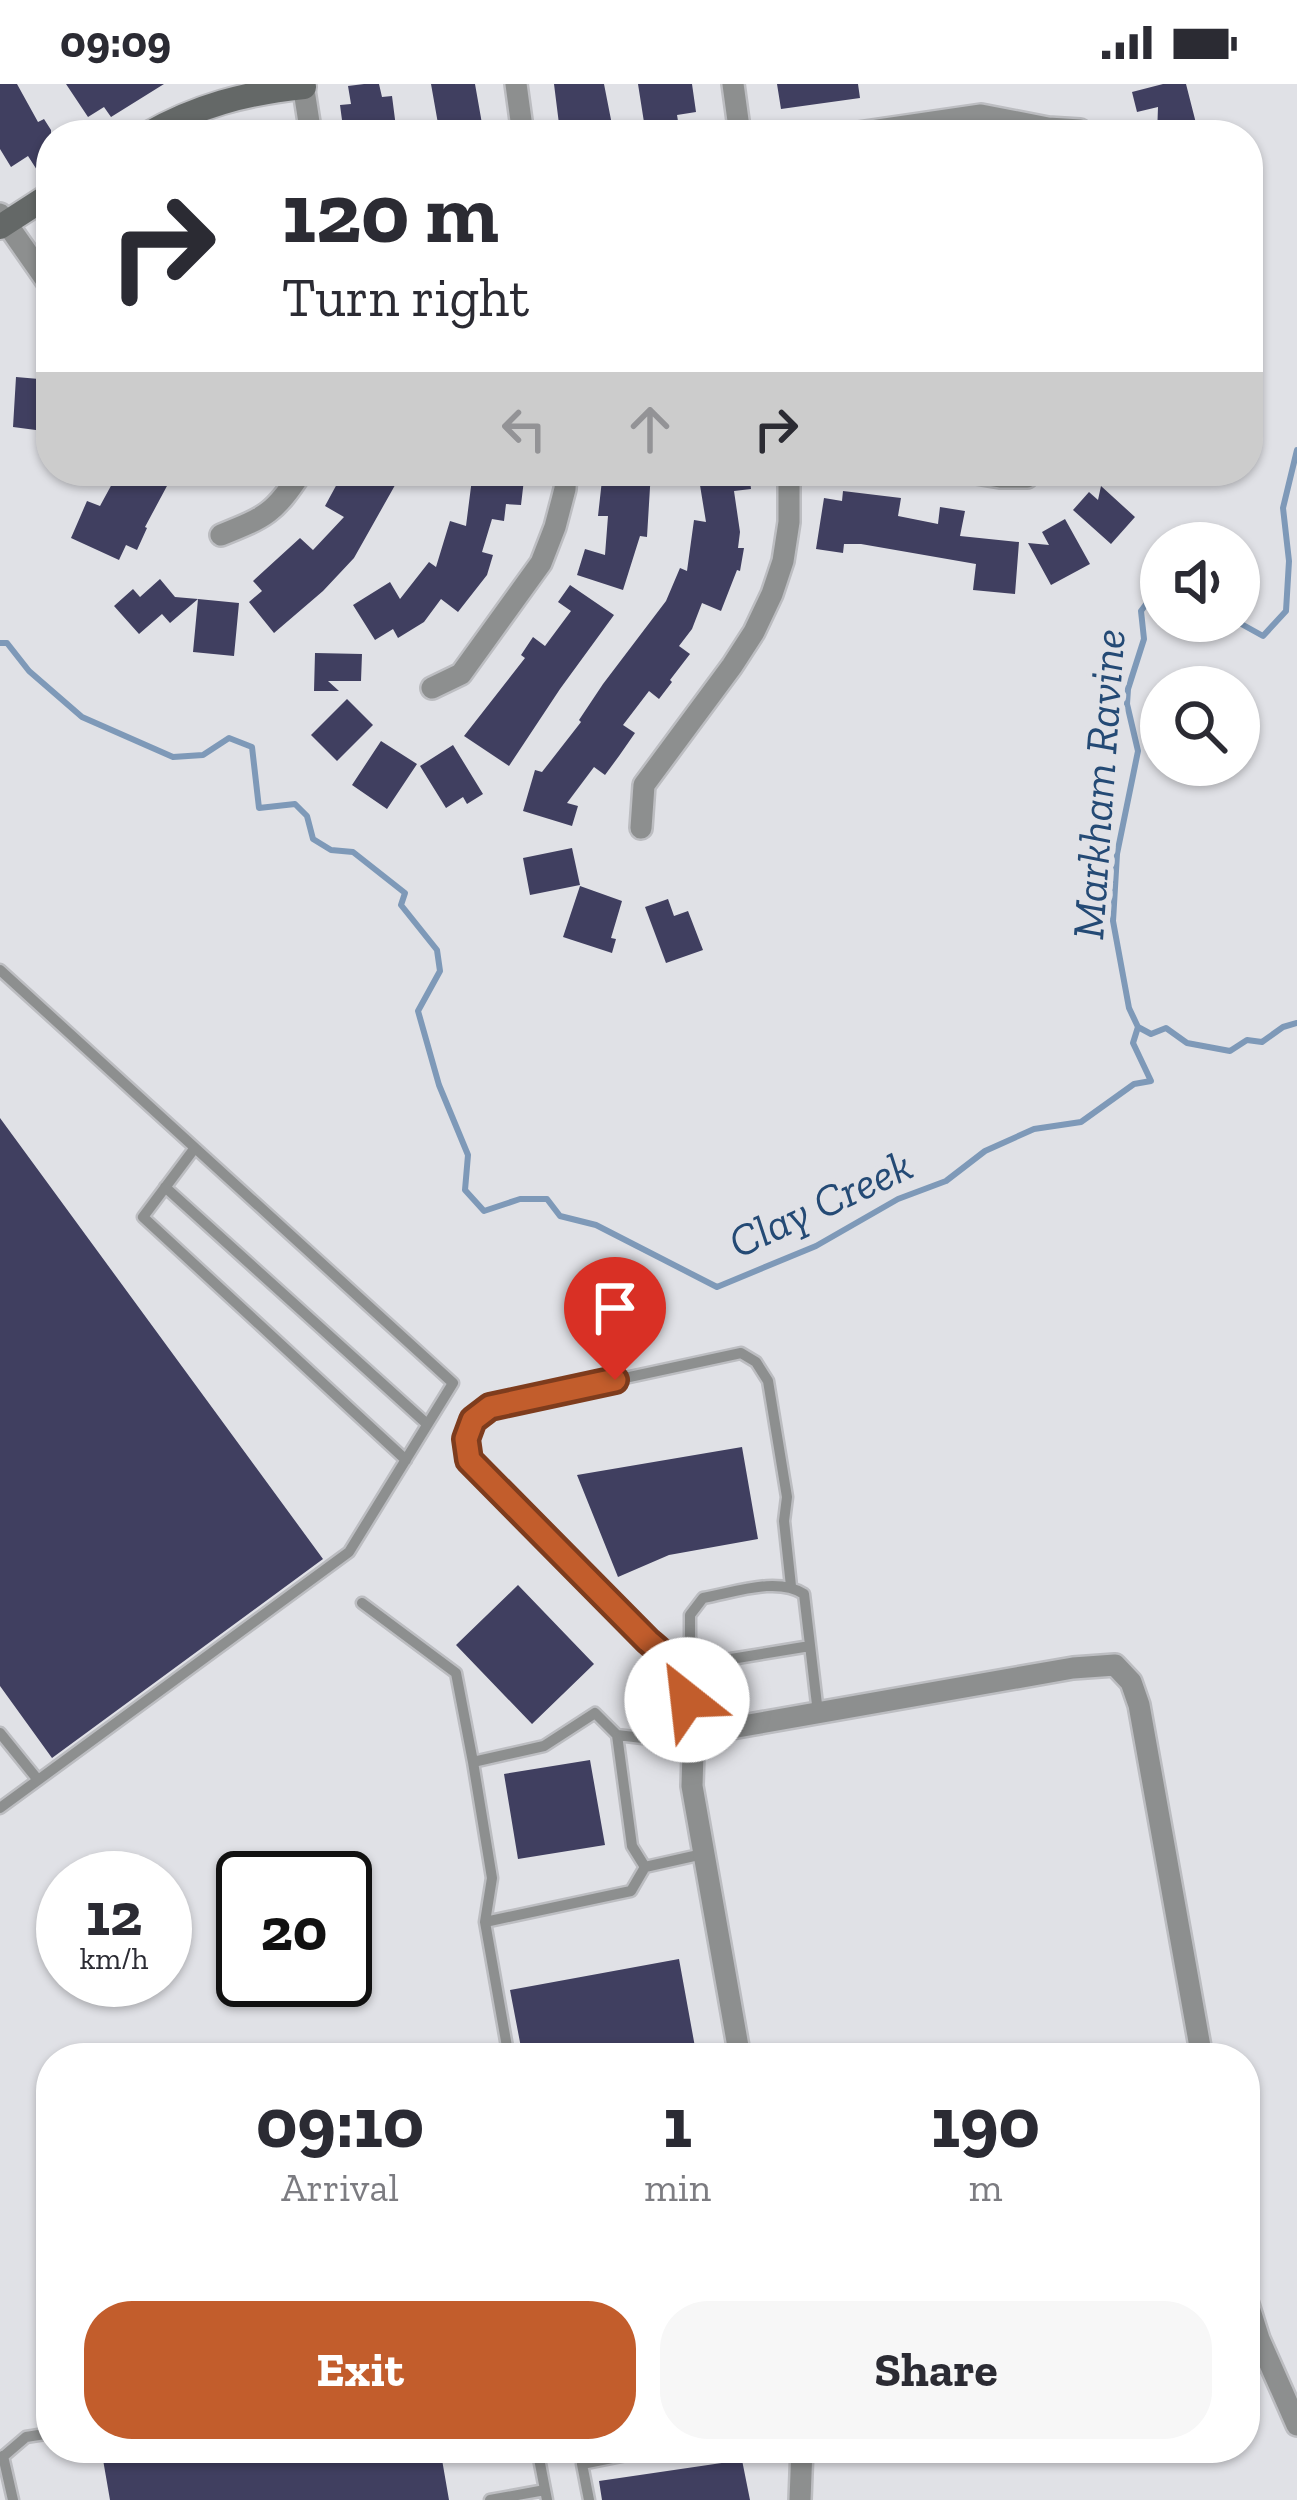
<!DOCTYPE html>
<html lang="en">
<head>
<meta charset="utf-8">
<style>
  :root { --surface:#fff; --page:#f7f7f7; --text:#2b2b33; --muted:#7c7c81; --accent:#c25d2c }
  body { margin:0; font-family:"Zilla Slab",serif; background:var(--page); color:var(--text); height:100vh; display:flex; flex-direction:column; font-size:45px; white-space:nowrap }
  * { box-sizing:border-box; margin:0 }
  p { font-size:39px; color:var(--muted) }
  .icon { flex:none; width:66px; height:66px; fill:none; stroke:currentColor; stroke-width:2; stroke-linecap:round; stroke-linejoin:round }
  .map { position:relative; flex:1; overflow:hidden }
  .panel { position:absolute; left:36px; top:1959px; width:1224px; height:420px; display:flex; flex-direction:column; background:var(--surface); border-radius:48px; box-shadow:0 3px 9px #0004 }
  .panel>* { flex:none }
  .hud { position:absolute; left:36px; top:36px; width:1227px; height:366px; border-radius:48px; box-shadow:0 3px 9px #0004; background:#fff; color:var(--text); overflow:hidden }
  .controls { position:absolute; left:1140px; top:438px; display:grid; gap:24px }
  .controls a { display:grid; place-items:center; width:120px; height:120px; border-radius:50%; background:var(--surface); box-shadow:0 3px 9px #0004; font-size:60px }
  .speed { position:absolute; left:36px; top:1767px; display:flex; gap:24px; font-size:60px; font-weight:700; text-align:center }
  .speed>* { display:grid; place-content:center; width:156px; height:156px; border-radius:50%; background:var(--surface); box-shadow:0 3px 9px #0004; line-height:1 }
  .speed small { font-size:30px; font-weight:400 }
  .speed .limit { border:6px solid #111; border-radius:18px; background:#fff; color:#111 }
  .pin { position:absolute; display:grid; place-items:center; width:102px; height:102px; color:#fff; margin:-123px -51px; border-radius:50% 50% 50% 0; rotate:-45deg; box-shadow:0 0 12px #0007 }
  .pin .icon { rotate:45deg }
  .me { position:absolute; width:132px; margin:-66px; rotate:331deg; stroke-linejoin:round; filter:drop-shadow(0 0 9px #0008) }
  .turn { display:flex; align-items:center; gap:42px; height:252px; padding:0 48px; font-size:54px }
  .turn .icon { width:156px; height:156px; stroke-width:2.5 }
  .turn b { display:block; font-size:84px; line-height:102px }
  .lanes { display:flex; align-items:center; height:114px; padding:0 48px; background:#0003; justify-content:center; gap:60px; direction:ltr }
  .lanes .off { opacity:.35 }
  .eta { display:flex; justify-content:space-evenly; align-items:center; height:204px; text-align:center }
  .eta b { font-size:72px; font-weight:700; line-height:84px }
  .action { display:flex; gap:24px; margin-top:auto; padding:24px 48px }
  .action a { flex:1; height:138px; border-radius:48px; background:var(--accent); color:#fff; font-size:48px; font-weight:700; line-height:138px; text-align:center }
  .action a+a { background:var(--page); color:var(--text) }
  .status { display:flex; justify-content:space-between; align-items:center; height:84px; padding:0 60px; background:var(--surface); direction:ltr }
  .status svg { height:33px; fill:currentColor }
  .map>svg:first-child { display:block }
  .lines { fill:none; stroke-linecap:round; stroke-linejoin:round }
  .stream { stroke:#7e99b8; stroke-width:6 }
  .building { fill:#403f60 }
  .lane-casing { stroke:#bcbdc1; stroke-width:15 }
  .street-casing { stroke:#bcbdc1; stroke-width:26 }
  .secondary-casing { stroke:#bcbdc1; stroke-width:28 }
  .lane { stroke:#8d8f8f; stroke-width:10 }
  .street { stroke:#8d8f8f; stroke-width:21 }
  .secondary { stroke:#646867; stroke-width:24 }
  .route-casing { stroke:#7e3c1d; stroke-width:30 }
  .route { stroke:#c25d2c; stroke-width:21 }
  .labels { text-anchor:middle; stroke-width:12; stroke-linejoin:round; paint-order:stroke }
  .water-label { font-size:45px; font-style:italic; fill:#244a75; stroke:#e0e1e6 }
</style>
</head>
<body>
<div class="status"><b>09:09</b><svg viewBox="0 0 49 12"><path d="M0 12V9h3v3zM5 12V6h3v6zM10 12V3h3v9zM15 12V0h3v12zM26 1h20v11H26zM47 4h2v5h-2z"/></svg></div>
<div class="map">
<svg width="1297" height="2416" viewBox="0 0 1297 2416">
  <rect width="100%" height="100%" fill="#e0e1e6"/>
  <g class="lines">
    <!-- stream -->
    <path class="stream" d="M1161 511 1150 515 1141 527 1144 555 1128 605 1127 620 1138 667 1117 770 1113 837 1129 924 1138 943 1151 950 1166 944 1187 959 1230 967 1247 956 1262 958 1283 943 1297 939
      M1236 537 1263 552 1286 527 1289 477 1283 424 1297 366
      M0 559H7L29 587 82 633 173 673 203 671 229 654 252 663 259 724 295 720 307 732 313 755 331 766 353 768 405 809 401 821 437 866 440 887 418 927 439 1001 468 1071 465 1106 484 1127 520 1115H547L560 1132 596 1141 717 1203 816 1162 898 1115 946 1097 985 1067 1034 1045 1081 1038 1134 1000 1151 997 1133 959 1138 943"/>
  </g>
  <!-- building -->
  <path class="building" d="M0 0H17L38 38 44 35 51 46V77L37 86 28 72 11 83 0 65Z
    M66 0H164L111 33 104 23 88 33Z
    M364 0H379L382 13 392 12 397 51H344L340 21 351 20 348 2Z
    M431 0H475L484 51H440Z
    M554 0H604L614 51H580V45L560 48Z
    M638 0H692L696 28 677 31 680 49 646 51Z
    M777 0H858L860 14 781 25Z
    M1163 0H1186L1199 51H1157L1158 23 1137 28 1132 8Z
    M45 268 51 269V348L13 343 16 293 39 295Z
    M119 387H175L145 443 147 444 137 466 126 461 119 476 71 454 87 417 100 422Z
    M344 387H403L354 474 323 507 274 549 249 518 262 507 253 497 300 454 313 466 344 433 325 422Z
    M473 387H525L521 421 506 420 504 437 492 435 482 468 493 471 487 491 458 528 441 515 424 538 398 554 393 545 375 556 353 521 390 498 400 515 429 478 436 483 450 437 466 442Z
    M603 387H651L647 453 640 452 623 506 577 491 585 465 605 471 608 432H598Z
    M712 387H749L751 405 734 407 740 448 738 464H744L740 487 737 486 721 527 702 519 692 545 679 562 690 570 670 596 672 598 659 615 649 607 623 641 635 649 619 672 605 691 594 683 567 719 578 722 572 742 523 727 535 686 542 688 581 638 579 636 603 600 666 517 680 484 687 487 694 436 706 438 698 389Z
    M1101 402 1135 433 1111 460 1073 426 1089 408 1098 416Z
    M843 407 901 414 898 432 938 440 940 423 965 427 960 452 1019 458 1015 510 973 506 976 480 861 460H844L843 469 816 465 824 414 842 417Z
    M1065 435 1090 480 1051 501 1028 459 1049 461 1042 448Z
    M160 495 175 513 198 515 170 539 162 530 139 550 114 522 133 505 140 513Z
    M570 501 614 531 560 605 509 682 464 652 525 574 521 571 533 553 545 562 571 527 558 518Z
    M198 515 239 519 234 572 193 568Z
    M315 569 362 570 361 597H328L339 607H314Z
    M347 615 373 641 337 677 311 651Z
    M381 657 417 680 387 725 352 701Z
    M453 661 483 710 467 720 463 713 446 724 420 682Z
    M572 764 580 801 530 811 523 774Z
    M580 802 622 817 611 854 616 855 612 869 563 853Z
    M668 815 674 832 688 827 703 866 666 879 645 823Z
    M0 1034 323 1475 52 1674 0 1602Z
    M742 1363 758 1455 669 1471 618 1493 577 1391Z
    M518 1501 594 1580 532 1640 456 1561Z
    M590 1676 605 1761 518 1775 504 1690Z
    M679 1875 697 1974H523L510 1906Z
    M101 2364H440L449 2416H110Z
    M742 2376 750 2416H602L599 2397Z"/>
  <g class="lines">
    <defs>
      <path id="lane" d="M0 886 453 1299 349 1468 0 1724
        M194 1065 143 1133 406 1376
        M165 1103 427 1340
        M362 1519 456 1589 473 1678
        M810 1562 731 1575C711 1576 703 1572 690 1557V1531L703 1514C733 1509 777 1492 804 1510L818 1629
        M0 1649 38 1696
        M645 1783 632 1762 617 1651 651 1655 693 1668 683 1594 668 1574 469 1376C465 1351 470 1339 490 1323L741 1269 756 1278 768 1297 787 1413 784 1437 791 1502
        M485 1838 631 1807 645 1783 703 1770
        M509 1974 485 1838 492 1794 473 1678 544 1662 595 1629 617 1651
        M51 2266 45 2267 51 2307
        M537 2364 547 2416
        M5 2371 26 2353 51 2349
        M3 2372 13 2416
        M490 2416 545 2406
        M589 2416 582 2380 662 2364"/>
      <path id="street" d="M303 0 311 51
        M516 0 523 51
        M733 0 740 51
        M844 51 981 31 1048 44 1080 46 1087 51
        M0 130 51 203
        M964 387 1000 393H1027L1032 387
        M221 451C266 433 275 429 302 387
        M432 604 461 590 541 479 555 443 565 405 566 387
        M641 744 644 701 732 582 754 548 772 510 783 477 789 438V387
        M740 1974 692 1702 693 1668 726 1645 1073 1584 1115 1581 1131 1598 1139 1621 1202 1974
        M1245 2211 1259 2255 1297 2341
        M800 2416 802 2364"/>
      <path id="secondary" d="M146 51C196 22 246 9 304 3
        M0 143 51 110"/>
    </defs>
    <!-- lane casing -->
    <use href="#lane" class="lane-casing"/>
    <!-- street casing -->
    <use href="#street" class="street-casing"/>
    <!-- secondary casing -->
    <use href="#secondary" class="secondary-casing"/>
    <!-- lane -->
    <use href="#lane" class="lane"/>
    <!-- street -->
    <use href="#street" class="street"/>
    <!-- secondary -->
    <use href="#secondary" class="secondary"/>
  </g>
  <g class="lines">
    <defs>
      <path id="route" d="M615 1296 490 1323 473 1336 466 1355 469 1376 648 1557C671 1576 682 1586 687 1616"/>
    </defs>
    <!-- route casing -->
    <use href="#route" class="route-casing"/>
    <!-- route -->
    <use href="#route" class="route"/>
  </g>
  <g class="labels">
    <!-- water labels -->
    <g class="water-label">
      <text transform="translate(1098 700) rotate(-86)" y="16">Markham Ravine</text>
      <text transform="translate(820 1119) rotate(-25)" y="16">Clay Creek</text>
    </g>
  </g>
</svg>
<div class="controls">
<a><svg class="icon" aria-label="sound" viewBox="0 0 24 24"><path d="M4 9h4l5-4v14l-5-4H4zM17 9q2 3 0 6"/></svg></a>
<a><svg class="icon" aria-label="search" viewBox="0 0 24 24"><circle cx="10" cy="10" r="6"/><path d="M15 15l6 6"/></svg></a>
</div>
<div class="speed"><div>12<small>km/h</small></div><div class="limit">20</div></div>
<div class="pin" style="left:615px;top:1296px;background:#d93025"><svg class="icon" aria-label="arrive" viewBox="0 0 24 24"><path d="M6 21V4h12l-3 4 3 4H6"/></svg></div>
<svg class="me" style="left:687px;top:1616px" viewBox="-20 -20 40 40"><circle r="19" fill="#fff"/><path d="M0-13L10 11 0 6-10 11z" fill="#c25d2c"/></svg>
<div class="hud">
<div class="turn"><svg class="icon" aria-label="right" viewBox="0 0 24 24"><path d="M7 20v-9h11M14 6l5 5-5 5"/></svg><div><b>120 m</b>Turn right</div></div>
<div class="lanes"><svg class="icon off" aria-label="left" viewBox="0 0 24 24"><path d="M17 20v-9H6M10 6l-5 5 5 5"/></svg><svg class="icon off" aria-label="ahead" viewBox="0 0 24 24"><path d="M12 20V5M6 11l6-6 6 6"/></svg><svg class="icon" aria-label="right" viewBox="0 0 24 24"><path d="M7 20v-9h11M14 6l5 5-5 5"/></svg></div>
</div>
<section class="panel">
<div class="eta">
<div><b>09:10</b><p>Arrival</p></div>
<div><b>1</b><p>min</p></div>
<div><b>190</b><p>m</p></div>
</div>
<div class="action"><a>Exit</a><a>Share</a></div>
</section>
</div>
</body>
</html>
